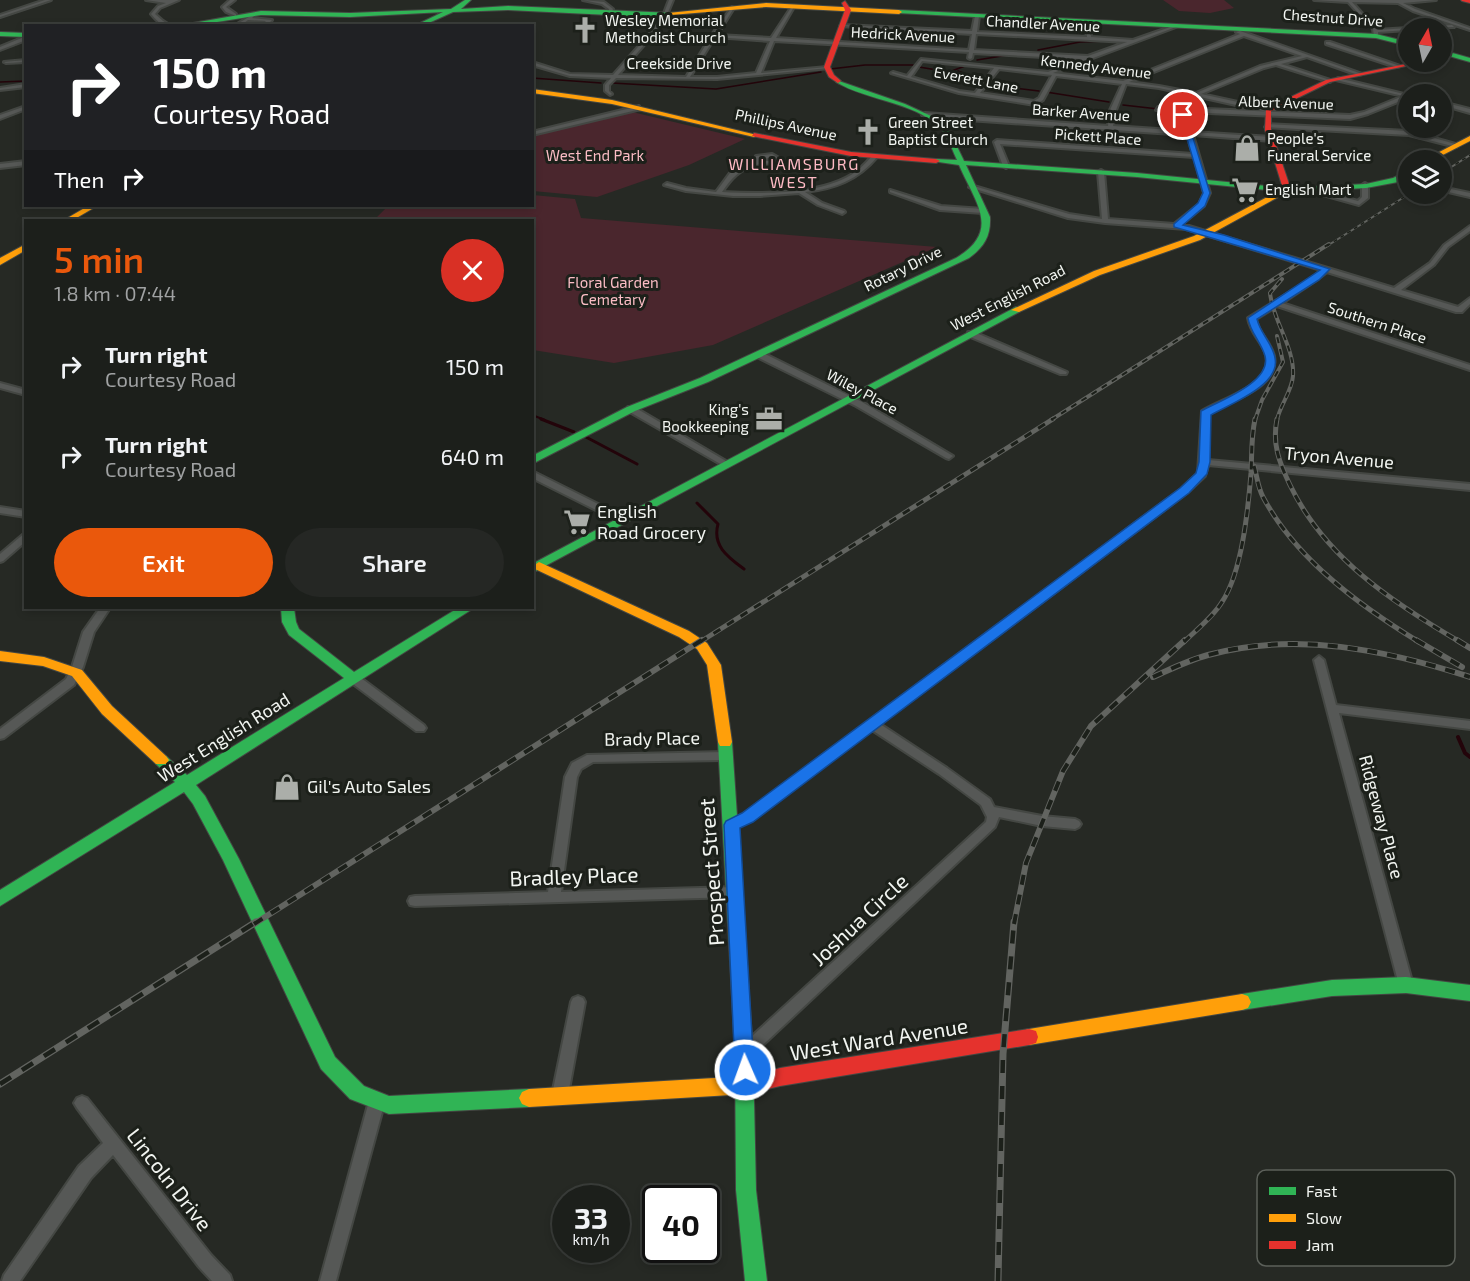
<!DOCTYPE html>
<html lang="en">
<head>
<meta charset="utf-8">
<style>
  :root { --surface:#1c1f1b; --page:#252724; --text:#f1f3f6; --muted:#a0a2a3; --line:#3a3d3a; --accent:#ea580c }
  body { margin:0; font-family:"Exo 2",sans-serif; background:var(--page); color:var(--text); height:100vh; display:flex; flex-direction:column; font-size:22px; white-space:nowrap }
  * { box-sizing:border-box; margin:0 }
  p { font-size:20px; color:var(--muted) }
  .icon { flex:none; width:33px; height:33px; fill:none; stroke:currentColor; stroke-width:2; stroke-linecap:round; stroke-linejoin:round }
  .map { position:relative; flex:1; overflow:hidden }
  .details { position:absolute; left:24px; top:219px; width:510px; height:390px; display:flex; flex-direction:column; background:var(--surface); border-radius:0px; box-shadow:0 3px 9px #0003,0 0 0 2px var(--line) }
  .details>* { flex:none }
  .hud { position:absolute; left:24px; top:24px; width:510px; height:183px; border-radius:0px; box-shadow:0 3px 9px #0003,0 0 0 2px var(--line); background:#202124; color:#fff; overflow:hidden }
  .needle { width:39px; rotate:9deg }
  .fabs { position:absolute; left:1398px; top:18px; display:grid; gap:12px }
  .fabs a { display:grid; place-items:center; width:54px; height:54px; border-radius:50%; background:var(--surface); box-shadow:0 3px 9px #0003,0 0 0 2px var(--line); font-size:30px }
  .speed { position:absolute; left:552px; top:1185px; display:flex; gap:12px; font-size:30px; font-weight:700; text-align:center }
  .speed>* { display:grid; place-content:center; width:78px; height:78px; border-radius:50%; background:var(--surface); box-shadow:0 3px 9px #0003,0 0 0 2px var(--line); line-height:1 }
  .speed small { font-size:15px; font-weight:400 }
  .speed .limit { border:3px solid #111; border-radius:9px; background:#fff; color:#111 }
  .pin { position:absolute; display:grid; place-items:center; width:51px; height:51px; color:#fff; margin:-26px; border:3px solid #fff; border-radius:50%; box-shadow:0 2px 6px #0007 }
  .me { position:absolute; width:66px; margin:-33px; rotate:358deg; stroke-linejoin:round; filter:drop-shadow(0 0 4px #0008) }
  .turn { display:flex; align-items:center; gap:21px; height:126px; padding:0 30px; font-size:27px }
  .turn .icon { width:78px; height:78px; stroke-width:2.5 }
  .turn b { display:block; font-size:42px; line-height:51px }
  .then { display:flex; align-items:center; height:57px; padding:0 30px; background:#0003; gap:12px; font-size:22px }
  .round { display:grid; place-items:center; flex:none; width:63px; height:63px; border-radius:32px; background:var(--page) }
  .headline { display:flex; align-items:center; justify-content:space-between; height:102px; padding:0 30px }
  h1 { font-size:36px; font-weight:600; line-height:45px; color:var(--accent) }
  .primary-button { display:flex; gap:12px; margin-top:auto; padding:12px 30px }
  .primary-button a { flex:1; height:69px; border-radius:36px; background:var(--accent); color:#fff; font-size:24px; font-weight:600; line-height:69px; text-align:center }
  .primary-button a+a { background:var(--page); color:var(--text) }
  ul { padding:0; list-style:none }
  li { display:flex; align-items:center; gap:18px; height:90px; padding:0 30px }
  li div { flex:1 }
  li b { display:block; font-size:22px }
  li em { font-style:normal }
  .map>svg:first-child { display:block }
  .green { fill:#4a262d }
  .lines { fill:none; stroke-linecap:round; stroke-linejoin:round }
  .stream-far3 { stroke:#23040a; stroke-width:1.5 }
  .stream-far2 { stroke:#23040a; stroke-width:2 }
  .stream-far1 { stroke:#23040a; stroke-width:3 }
  .stream { stroke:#23040a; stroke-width:4 }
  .street-casing { stroke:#444743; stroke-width:4 }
  .fast-casing { stroke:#444743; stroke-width:2 }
  .slow-casing { stroke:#444743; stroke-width:2 }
  .jam-casing { stroke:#444743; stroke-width:2 }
  .street { fill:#565856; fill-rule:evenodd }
  .fast { fill:#30b455; fill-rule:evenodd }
  .slow { fill:#ff9f0a; fill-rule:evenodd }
  .jam { fill:#e5322d; fill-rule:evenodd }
  .rail-far4-casing { stroke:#626460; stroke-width:2 }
  .rail-far3-casing { stroke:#626460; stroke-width:4 }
  .rail-far2-casing { stroke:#626460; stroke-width:5 }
  .rail-far1-casing { stroke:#626460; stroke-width:6 }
  .rail-casing { stroke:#626460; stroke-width:7 }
  .rail-far4 { stroke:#1c201a; stroke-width:1.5; stroke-dasharray:4; stroke-linecap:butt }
  .rail-far3 { stroke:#1c201a; stroke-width:2; stroke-dasharray:6; stroke-linecap:butt }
  .rail-far2 { stroke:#1c201a; stroke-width:3; stroke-dasharray:8; stroke-linecap:butt }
  .rail-far1 { stroke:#1c201a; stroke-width:4; stroke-dasharray:10; stroke-linecap:butt }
  .rail { stroke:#1c201a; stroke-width:4.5; stroke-dasharray:13; stroke-linecap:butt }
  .route { fill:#1a73e8; stroke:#114b97; stroke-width:1.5 }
  .labels { text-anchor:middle; stroke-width:6; stroke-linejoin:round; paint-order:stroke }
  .far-street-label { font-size:15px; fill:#f2f5f1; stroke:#1c201a }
  .far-poi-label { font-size:15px; fill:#f2f5f1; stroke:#1c201a; text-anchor:start }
  .far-park-label { font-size:15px; fill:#fabcc4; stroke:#1c201a }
  .far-neighbourhood-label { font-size:16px; letter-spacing:1.5px; fill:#febac4; stroke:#1c201a }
  .street-label { font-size:18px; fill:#f2f5f1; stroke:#1c201a }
  .poi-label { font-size:18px; fill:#f2f5f1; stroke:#1c201a; text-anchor:start }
  .near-street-label { font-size:21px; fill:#f2f5f1; stroke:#1c201a }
  .key { fill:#1c201a; stroke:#5c605a; stroke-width:1.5 }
  .key-label { font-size:16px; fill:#f2f5f1 }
</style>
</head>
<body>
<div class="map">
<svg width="1470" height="1281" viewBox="0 0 1470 1281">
  <rect width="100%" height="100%" fill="#262924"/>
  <!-- green -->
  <path class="green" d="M1163 0H1224L1234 8 1210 13 1179 11Z
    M628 111 745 139 689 165 597 197 533 191 532 130Z
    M533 195 575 199 581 218 937 247 713 345 614 363 533 350 532 220H374L388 206H532Z"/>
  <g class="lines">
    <!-- stream-far3 -->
    <path class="stream-far3" d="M1038 50 1080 42 1108 41
      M977 60 1008 55
      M919 67 949 72 965 66
      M830 69 865 65H913
      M958 71 978 79
      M532 78 601 83
      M0 82 26 81
      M612 83 716 89 821 72
      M989 85 1039 91
      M1046 92 1109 102
      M1123 105 1176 111
      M1187 109 1208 106"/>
    <!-- stream-far2 -->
    <path class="stream-far2" d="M532 415 545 420"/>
    <!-- stream-far1 -->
    <path class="stream-far1" d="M541 419 574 432
      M584 436 637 464
      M697 503 718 524C712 546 728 557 744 569"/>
    <!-- stream -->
    <path class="stream" d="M1458 737 1465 753 1470 757"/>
    <defs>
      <path id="street" d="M45 0H51L0 17V15Z
        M146 0H179L160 8 155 14 163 21 171 26C161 26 157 21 151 14L158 6 166 3Z
        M230 0H235L226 7 236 14V16L226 12 222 7Z
        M583 0 604 2 613 9 611 14 608 15 609 9 602 4Z
        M669 0H673L664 22 618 75 686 77 711 36 732 7 734 8 717 35 771 38 792 6 794 7 776 38 969 50 972 34 840 26 842 25 972 31 975 16 977 15 979 16 977 32 1087 37 1085 22 1087 21 1089 22 1091 37 1133 40 1176 25V27L1053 73 1123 81 1240 34 1236 32 1240 31 1362 74 1358 75 1307 57 1281 64 1330 80V82L1276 65 1264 68 1201 94 1270 109 1268 112 1159 88 1126 84 1116 110 1113 126 1187 131 1181 111 1156 110 1158 107 1350 115 1364 112 1403 96 1336 80 1338 78 1408 95V98L1368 114 1350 119 1186 112 1192 132 1272 137 1275 139 1272 141 1193 135 1210 193 1204 206 1181 225 1189 226 1394 288 1430 263 1444 245 1470 226V231L1448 247 1434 265 1401 290 1458 307 1470 298V304L1462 312H1456L1327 272 1318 279 1282 303 1470 365V370L1277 306 1256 319C1258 333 1271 342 1274 356 1280 388 1230 400 1209 414L1208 460 1470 484V490L1208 465 1205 476 1187 493 880 724 947 768 990 799 994 807 1042 816 1075 819 1079 821 1081 824 1079 827 1075 829 1042 826 999 817 995 827 749 1058 744 1060 739 1058 737 1053 739 1048 986 822 987 817 981 805 939 774 872 730 752 820 732 830 728 828 726 825 728 822 744 814 1181 489 1198 473 1202 411C1222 398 1278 384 1265 352 1260 340 1250 332 1248 318L1314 277 1321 270 1186 229 1105 223 1068 218 969 187 974 186 1069 214 1102 219 1098 172 1101 170 1104 172 1108 219 1174 224 1199 204 1204 193 1194 157 1000 144 1009 166 1006 168 1003 166 994 142 997 140 1193 154 1187 135 925 117 922 115 925 113 1108 126 1110 110 1122 84 1056 76 1043 100 1035 105 959 93 891 73 893 72 907 76 921 59 1048 72 1081 59 973 53 972 58 970 59 968 58 969 52 774 41 761 73 827 67 829 68 717 79 616 78 609 85V91L612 94 610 95 605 91V85L611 78 570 76 532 65V62L570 74 613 75 661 21ZM976 34 1127 42 1088 56 974 50ZM1244 36 1302 56 1260 66 1196 93 1159 86 1129 82ZM715 37 770 41 756 73 717 77H690ZM922 61 994 68 975 93 959 91 911 77ZM999 69 1052 75 1039 98 1034 101 980 93Z
        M1314 0H1436L1403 3 1415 9 1470 28V30L1413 11 1398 3 1352 2 1377 30 1408 28H1410L1408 30 1378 32V36L1376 37 1374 36 1373 29 1348 2Z
        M252 15 254 16 252 18 272 20 266 26H261L266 21 248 20 240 26H234Z
        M1452 25 1454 27 1414 28 1416 27Z
        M24 37 26 40 0 50V47Z
        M1326 42H1330L1400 66 1396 67 1326 44Z
        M26 60V62L6 63 4 62Z
        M26 84V87L0 90V88Z
        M1442 102 1470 109V113L1442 105Z
        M26 106V109L0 119V115Z
        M639 106 641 109 532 135V132Z
        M1267 124 1409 131 1459 145 1456 147 1409 135 1318 130 1323 143 1320 145 1317 143 1312 130 1265 127Z
        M772 154 779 158V160C769 166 765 162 756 165 739 169 731 179 722 192 760 194 818 195 851 175 859 170 866 163 872 156L877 157C858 180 834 189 805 192L822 203 844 211 845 212 842 214 818 205 799 193 760 196H733L686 191 664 185 667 183 686 188 716 192 730 173 753 162 756 156ZM771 158 773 159 769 161H759L760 159Z
        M26 161V165L0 168V164Z
        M1365 183 1368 185V198L1359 205 1298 188 1301 186 1358 201 1362 197V185Z
        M1446 188 1470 193V197L1444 191 1443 190Z
        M890 190 941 206 983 209 986 211 983 213 940 210 890 192Z
        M968 332H974L1067 372 1066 374H1060L968 336Z
        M757 353H763L862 402 953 456 949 459 946 458 856 406 757 357Z
        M0 383 26 390V395L0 388Z
        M628 407H634L731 464 727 467 724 466 628 411Z
        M532 471 626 518 628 520 623 523 620 522 532 478Z
        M0 507 26 511V517L0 513Z
        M26 532V541L3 561 0 562V554Z
        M100 608H110L94 632 83 667 74 685 4 738 0 739V729L66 679 72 667 83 632Z
        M1319 656 1324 660 1336 705 1470 721V729L1339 713 1413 985 1411 989 1406 991 1401 989 1399 985 1314 660Z
        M353 674 357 675 424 725 426 728 424 731H416L349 681 348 678 349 675Z
        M725 752 729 753 731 756 729 759 725 760 593 762 581 769 577 777 561 892 735 887 740 888 742 892 740 896 735 897 415 906 410 905 408 901 410 897 415 896 548 892 565 777 572 763 587 755Z
        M578 996 583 998 585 1002 568 1095 565 1100 560 1102 555 1100 552 1095 571 1002 573 998Z
        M377 1094 382 1096 385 1101 336 1281H320L369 1101 372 1096Z
        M82 1096 87 1098 211 1255 230 1275 232 1281H212L199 1267 113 1155 91 1178 20 1281H2L4 1275 79 1166 103 1143 77 1108 74 1103 77 1098Z"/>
      <path id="fast" d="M465 0H471L461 9 508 6 674 13 650 17 508 10 453 12 422 26H414L443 12 350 17 261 15 192 26H176L261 11 350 13 451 9Z
        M899 10 1376 34 1408 42V46L1376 38 897 13Z
        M0 32 26 33V37L0 36Z
        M1442 50 1470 58V62L1442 54Z
        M836 80 905 104 931 116 950 132 964 161 1137 173 1287 188 1366 184 1393 178 1408 171V176L1398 182 1366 188 1287 192 1137 177 966 165 990 217C991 236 984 247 969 258L708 382 635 411 532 464V456L627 407 700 378 956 258C1002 231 975 202 959 165L932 161 936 159 957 160C953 152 950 142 945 134 925 103 866 101 836 82Z
        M1016 307 1021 310 1019 312 532 573V564Z
        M281 608H294L296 622 299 629 354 672 458 608H474L196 785 205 796 239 859 335 1057 364 1086 389 1096 529 1089 536 1092 539 1098 536 1104 529 1107 389 1114 350 1099 321 1069 223 860 193 804 184 792 0 906V890L175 782 156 764 153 760 156 756H166L187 775 344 678 289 635 282 622Z
        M725 737 730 738 732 742 753 1053 756 1190 767 1281H745L736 1190 735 1053 718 742 720 738Z
        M1406 977 1470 985V1001L1406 993 1332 996 1242 1010 1236 1008 1233 1002 1236 996 1242 994 1332 980Z"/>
      <path id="slow" d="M766 3 899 10 902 12 899 14 766 7 671 15 668 13Z
        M532 89 612 100 757 135 754 137 612 104 532 93Z
        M1470 136V141L1433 160H1424Z
        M1284 188 1291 190 1200 240 1100 275 1019 312 1011 310 1094 271 1194 236Z
        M88 206H97L73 220H64Z
        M26 244V250L0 265V258Z
        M539 562 689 631 707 643 721 665 732 742 730 746H720L718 742 707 665 697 649 679 637 535 569 533 566Z
        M0 651 44 657 82 670 112 706 166 756 169 760 166 764H156L102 714 72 676 43 666 0 661Z
        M1242 994 1248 996 1251 1002 1248 1008 1242 1010 1029 1045 1022 1043 1020 1037 1022 1031 1029 1029Z
        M748 1076 755 1079 758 1085 755 1091 748 1094 529 1107 522 1104 519 1098 522 1092 529 1089Z"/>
      <path id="jam" d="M1461 0H1470V3L1462 1Z
        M845 1 851 10 830 67 834 75 841 81 838 83 829 77 824 67 845 10 842 3Z
        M1416 62H1425L1330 82 1271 111V130L1291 190 1284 192 1265 130 1266 109 1326 80Z
        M754 133 851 152 936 159 940 161 936 163 851 156 752 136Z
        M1029 1029 1036 1031 1038 1037 1036 1043 1029 1045 780 1086 748 1094 741 1091 738 1085 741 1079 780 1068Z"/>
    </defs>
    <!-- street casing -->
    <use href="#street" class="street-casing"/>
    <!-- fast casing -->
    <use href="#fast" class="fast-casing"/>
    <!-- slow casing -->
    <use href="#slow" class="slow-casing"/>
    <!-- jam casing -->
    <use href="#jam" class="jam-casing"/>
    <!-- street -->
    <use href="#street" class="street"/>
    <!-- fast -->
    <use href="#fast" class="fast"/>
    <!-- slow -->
    <use href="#slow" class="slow"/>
    <!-- jam -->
    <use href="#jam" class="jam"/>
    <defs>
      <path id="rail-far4" d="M1442 173 1470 155
        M1327 246 1409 194"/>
      <path id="rail-far3" d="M1051 420 1329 244
        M1255 420 1262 400 1283 362 1277 336
        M1277 420C1280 405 1292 391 1293 376 1295 348 1273 321 1270 293L1282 279"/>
      <path id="rail-far2" d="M1277 419C1272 444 1279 462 1290 485 1325 558 1392 602 1460 642
        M1254 466C1257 476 1258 488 1263 497 1296 559 1360 606 1419 642
        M700 642 1053 419
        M1184 642C1196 630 1213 617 1222 602 1242 572 1248 510 1251 473 1252 454 1251 438 1255 419"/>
      <path id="rail-far1" d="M1416 640 1462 667
        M1457 640 1470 648
        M1153 677C1171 669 1189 660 1208 655 1296 631 1386 650 1470 677
        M254 924 702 640
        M1014 924 1026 863 1063 771 1091 726 1185 640"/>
      <path id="rail" d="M0 1084 256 922
        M998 1281 1003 1054 1014 922"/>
    </defs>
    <!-- rail-far4 casing -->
    <use href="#rail-far4" class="rail-far4-casing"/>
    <!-- rail-far3 casing -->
    <use href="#rail-far3" class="rail-far3-casing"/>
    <!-- rail-far2 casing -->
    <use href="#rail-far2" class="rail-far2-casing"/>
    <!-- rail-far1 casing -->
    <use href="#rail-far1" class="rail-far1-casing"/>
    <!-- rail casing -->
    <use href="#rail" class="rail-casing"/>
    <!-- rail-far4 -->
    <use href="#rail-far4" class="rail-far4"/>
    <!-- rail-far3 -->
    <use href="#rail-far3" class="rail-far3"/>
    <!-- rail-far2 -->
    <use href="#rail-far2" class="rail-far2"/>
    <!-- rail-far1 -->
    <use href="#rail-far1" class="rail-far1"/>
    <!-- rail -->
    <use href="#rail" class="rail"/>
  </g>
  <!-- route -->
  <path class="route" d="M1183 113 1186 115 1210 193 1205 206 1183 225 1224 235 1330 269 1319 280 1257 319C1260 333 1273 344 1275 358 1281 385 1230 404 1211 415L1210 462 1207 474 1189 493 753 822 740 828 754 1070 752 1076 745 1079 738 1076 735 1070 724 825 726 821 742 813 1180 488 1196 473 1199 462 1201 411C1219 401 1272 382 1265 356 1261 342 1250 332 1248 318L1320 270 1174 227V224L1198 203 1203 193 1180 115Z"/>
  <!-- icons -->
  <defs>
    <symbol id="church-bare" viewBox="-9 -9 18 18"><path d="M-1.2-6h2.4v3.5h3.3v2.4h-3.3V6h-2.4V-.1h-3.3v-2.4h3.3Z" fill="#abaea9" stroke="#1c201a" stroke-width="2.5" paint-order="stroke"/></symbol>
    <symbol id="shop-bare" viewBox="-9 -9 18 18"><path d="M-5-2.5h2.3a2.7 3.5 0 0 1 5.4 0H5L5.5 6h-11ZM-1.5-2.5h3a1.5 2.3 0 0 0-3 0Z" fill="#abaea9" stroke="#1c201a" stroke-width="2.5" paint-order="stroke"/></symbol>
    <symbol id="supermarket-bare" viewBox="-9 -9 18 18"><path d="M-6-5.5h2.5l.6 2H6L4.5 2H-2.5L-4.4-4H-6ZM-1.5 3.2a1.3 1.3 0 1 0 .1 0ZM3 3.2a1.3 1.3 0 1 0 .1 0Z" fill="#abaea9" stroke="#1c201a" stroke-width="2.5" paint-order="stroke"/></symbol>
    <symbol id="office-bare" viewBox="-9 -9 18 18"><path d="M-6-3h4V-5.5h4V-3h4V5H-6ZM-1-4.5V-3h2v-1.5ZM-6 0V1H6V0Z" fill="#abaea9" stroke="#1c201a" stroke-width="2.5" paint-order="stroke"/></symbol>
  </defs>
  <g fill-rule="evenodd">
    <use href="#church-bare" x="566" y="11" width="38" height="38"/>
    <use href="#church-bare" x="849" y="113" width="38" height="38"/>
    <use href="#shop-bare" x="1228" y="129" width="38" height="38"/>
    <use href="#supermarket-bare" x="1226" y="171" width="38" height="38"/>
    <use href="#office-bare" x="750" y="400" width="38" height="38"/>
    <use href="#supermarket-bare" x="558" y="503" width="38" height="38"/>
    <use href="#shop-bare" x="268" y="768" width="38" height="38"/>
  </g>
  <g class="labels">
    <!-- far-street labels -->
    <g class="far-street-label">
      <text transform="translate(1333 18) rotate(4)" y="5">Chestnut Drive</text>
      <text transform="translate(1043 24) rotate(3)" y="5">Chandler Avenue</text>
      <text transform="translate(903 35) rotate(3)" y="5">Hedrick Avenue</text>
      <text x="679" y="69">Creekside Drive</text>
      <text transform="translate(1096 67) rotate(7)" y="5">Kennedy Avenue</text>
      <text transform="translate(976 80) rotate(11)" y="5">Everett Lane</text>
      <text transform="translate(1286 103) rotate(2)" y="5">Albert Avenue</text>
      <text transform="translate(1081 113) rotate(4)" y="5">Barker Avenue</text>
      <text transform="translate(786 125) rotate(12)" y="5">Phillips Avenue</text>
      <text transform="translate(1098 137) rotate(4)" y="5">Pickett Place</text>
      <text transform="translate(903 269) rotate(-26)" y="5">Rotary Drive</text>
      <text transform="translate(1008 298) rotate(-27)" y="5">West English Road</text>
      <text transform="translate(1377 323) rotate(18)" y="5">Southern Place</text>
      <text transform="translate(862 392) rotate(28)" y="5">Wiley Place</text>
    </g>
    <!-- far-poi labels -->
    <g class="far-poi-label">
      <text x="605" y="26">Wesley Memorial<tspan x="605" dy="17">Methodist Church</tspan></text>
      <text x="888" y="128">Green Street<tspan x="888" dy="17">Baptist Church</tspan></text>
      <text x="1267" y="144">People's<tspan x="1267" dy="17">Funeral Service</tspan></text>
      <text x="1265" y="195">English Mart</text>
      <text x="749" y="415" text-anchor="end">King's<tspan x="749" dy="17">Bookkeeping</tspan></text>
    </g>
    <!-- far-park labels -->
    <g class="far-park-label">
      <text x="595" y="161">West End Park</text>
      <text x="613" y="288">Floral Garden<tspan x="613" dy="17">Cemetary</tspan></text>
    </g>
    <!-- far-neighbourhood labels -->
    <g class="far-neighbourhood-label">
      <text x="794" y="170">WILLIAMSBURG<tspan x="794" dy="18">WEST</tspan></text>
    </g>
    <!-- street labels -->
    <g class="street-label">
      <text transform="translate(1339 458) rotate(5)" y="6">Tryon Avenue</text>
      <text transform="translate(224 738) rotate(-32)" y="6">West English Road</text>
      <text transform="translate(652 739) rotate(-1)" y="6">Brady Place</text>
      <text transform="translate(1381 817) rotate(75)" y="6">Ridgeway Place</text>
    </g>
    <!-- poi labels -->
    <g class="poi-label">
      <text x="597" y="518">English<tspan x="597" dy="21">Road Grocery</tspan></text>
      <text x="307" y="793">Gil's Auto Sales</text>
    </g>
    <!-- near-street labels -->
    <g class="near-street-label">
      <text transform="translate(712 872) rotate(-94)" y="7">Prospect Street</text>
      <text transform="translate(574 877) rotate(-2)" y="7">Bradley Place</text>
      <text transform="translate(860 920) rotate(-43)" y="7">Joshua Circle</text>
      <text transform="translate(879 1040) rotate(-9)" y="7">West Ward Avenue</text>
      <text transform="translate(169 1180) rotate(52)" y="7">Lincoln Drive</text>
    </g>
  </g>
  <!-- legend -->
  <rect x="1257" y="1170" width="198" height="96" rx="9" class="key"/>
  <rect x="1269" y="1187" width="27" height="8" fill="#30b455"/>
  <rect x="1269" y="1214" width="27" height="8" fill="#ff9f0a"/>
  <rect x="1269" y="1241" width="27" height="8" fill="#e5322d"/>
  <g class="key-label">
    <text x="1306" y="1197">Fast</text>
    <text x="1306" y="1224">Slow</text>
    <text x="1306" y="1251">Jam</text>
  </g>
</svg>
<div class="fabs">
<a><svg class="needle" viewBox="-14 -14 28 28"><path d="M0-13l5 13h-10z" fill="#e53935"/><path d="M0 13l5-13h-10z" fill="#a0a2a3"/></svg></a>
<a><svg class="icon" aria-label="sound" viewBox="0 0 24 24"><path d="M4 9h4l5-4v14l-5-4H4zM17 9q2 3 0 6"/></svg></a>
<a><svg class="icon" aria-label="layers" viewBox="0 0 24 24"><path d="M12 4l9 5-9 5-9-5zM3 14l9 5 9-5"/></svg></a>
</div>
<div class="speed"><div>33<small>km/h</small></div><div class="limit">40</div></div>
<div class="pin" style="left:1183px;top:115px;background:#d93025"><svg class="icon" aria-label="arrive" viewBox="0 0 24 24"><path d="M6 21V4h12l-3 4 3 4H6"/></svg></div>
<svg class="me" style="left:745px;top:1070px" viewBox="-20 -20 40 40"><circle r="17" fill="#1a73e8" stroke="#fff" stroke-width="3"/><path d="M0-11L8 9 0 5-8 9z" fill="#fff"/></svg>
<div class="hud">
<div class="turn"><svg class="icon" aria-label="right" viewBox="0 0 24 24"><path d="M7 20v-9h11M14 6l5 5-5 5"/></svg><div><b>150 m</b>Courtesy Road</div></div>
<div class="then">Then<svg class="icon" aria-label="right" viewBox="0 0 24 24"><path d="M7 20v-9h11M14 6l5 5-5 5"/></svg></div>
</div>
<section class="details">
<div class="headline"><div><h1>5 min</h1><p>1.8 km · 07:44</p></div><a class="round" style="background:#d93025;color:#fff"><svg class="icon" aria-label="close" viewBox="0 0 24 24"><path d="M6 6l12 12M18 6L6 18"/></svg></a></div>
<ul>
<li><svg class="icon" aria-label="right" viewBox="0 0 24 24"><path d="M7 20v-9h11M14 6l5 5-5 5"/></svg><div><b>Turn right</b><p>Courtesy Road</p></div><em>150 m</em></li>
<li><svg class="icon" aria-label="right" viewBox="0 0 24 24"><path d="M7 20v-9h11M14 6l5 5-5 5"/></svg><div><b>Turn right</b><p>Courtesy Road</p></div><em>640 m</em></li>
</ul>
<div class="primary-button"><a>Exit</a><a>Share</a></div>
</section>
</div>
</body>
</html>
